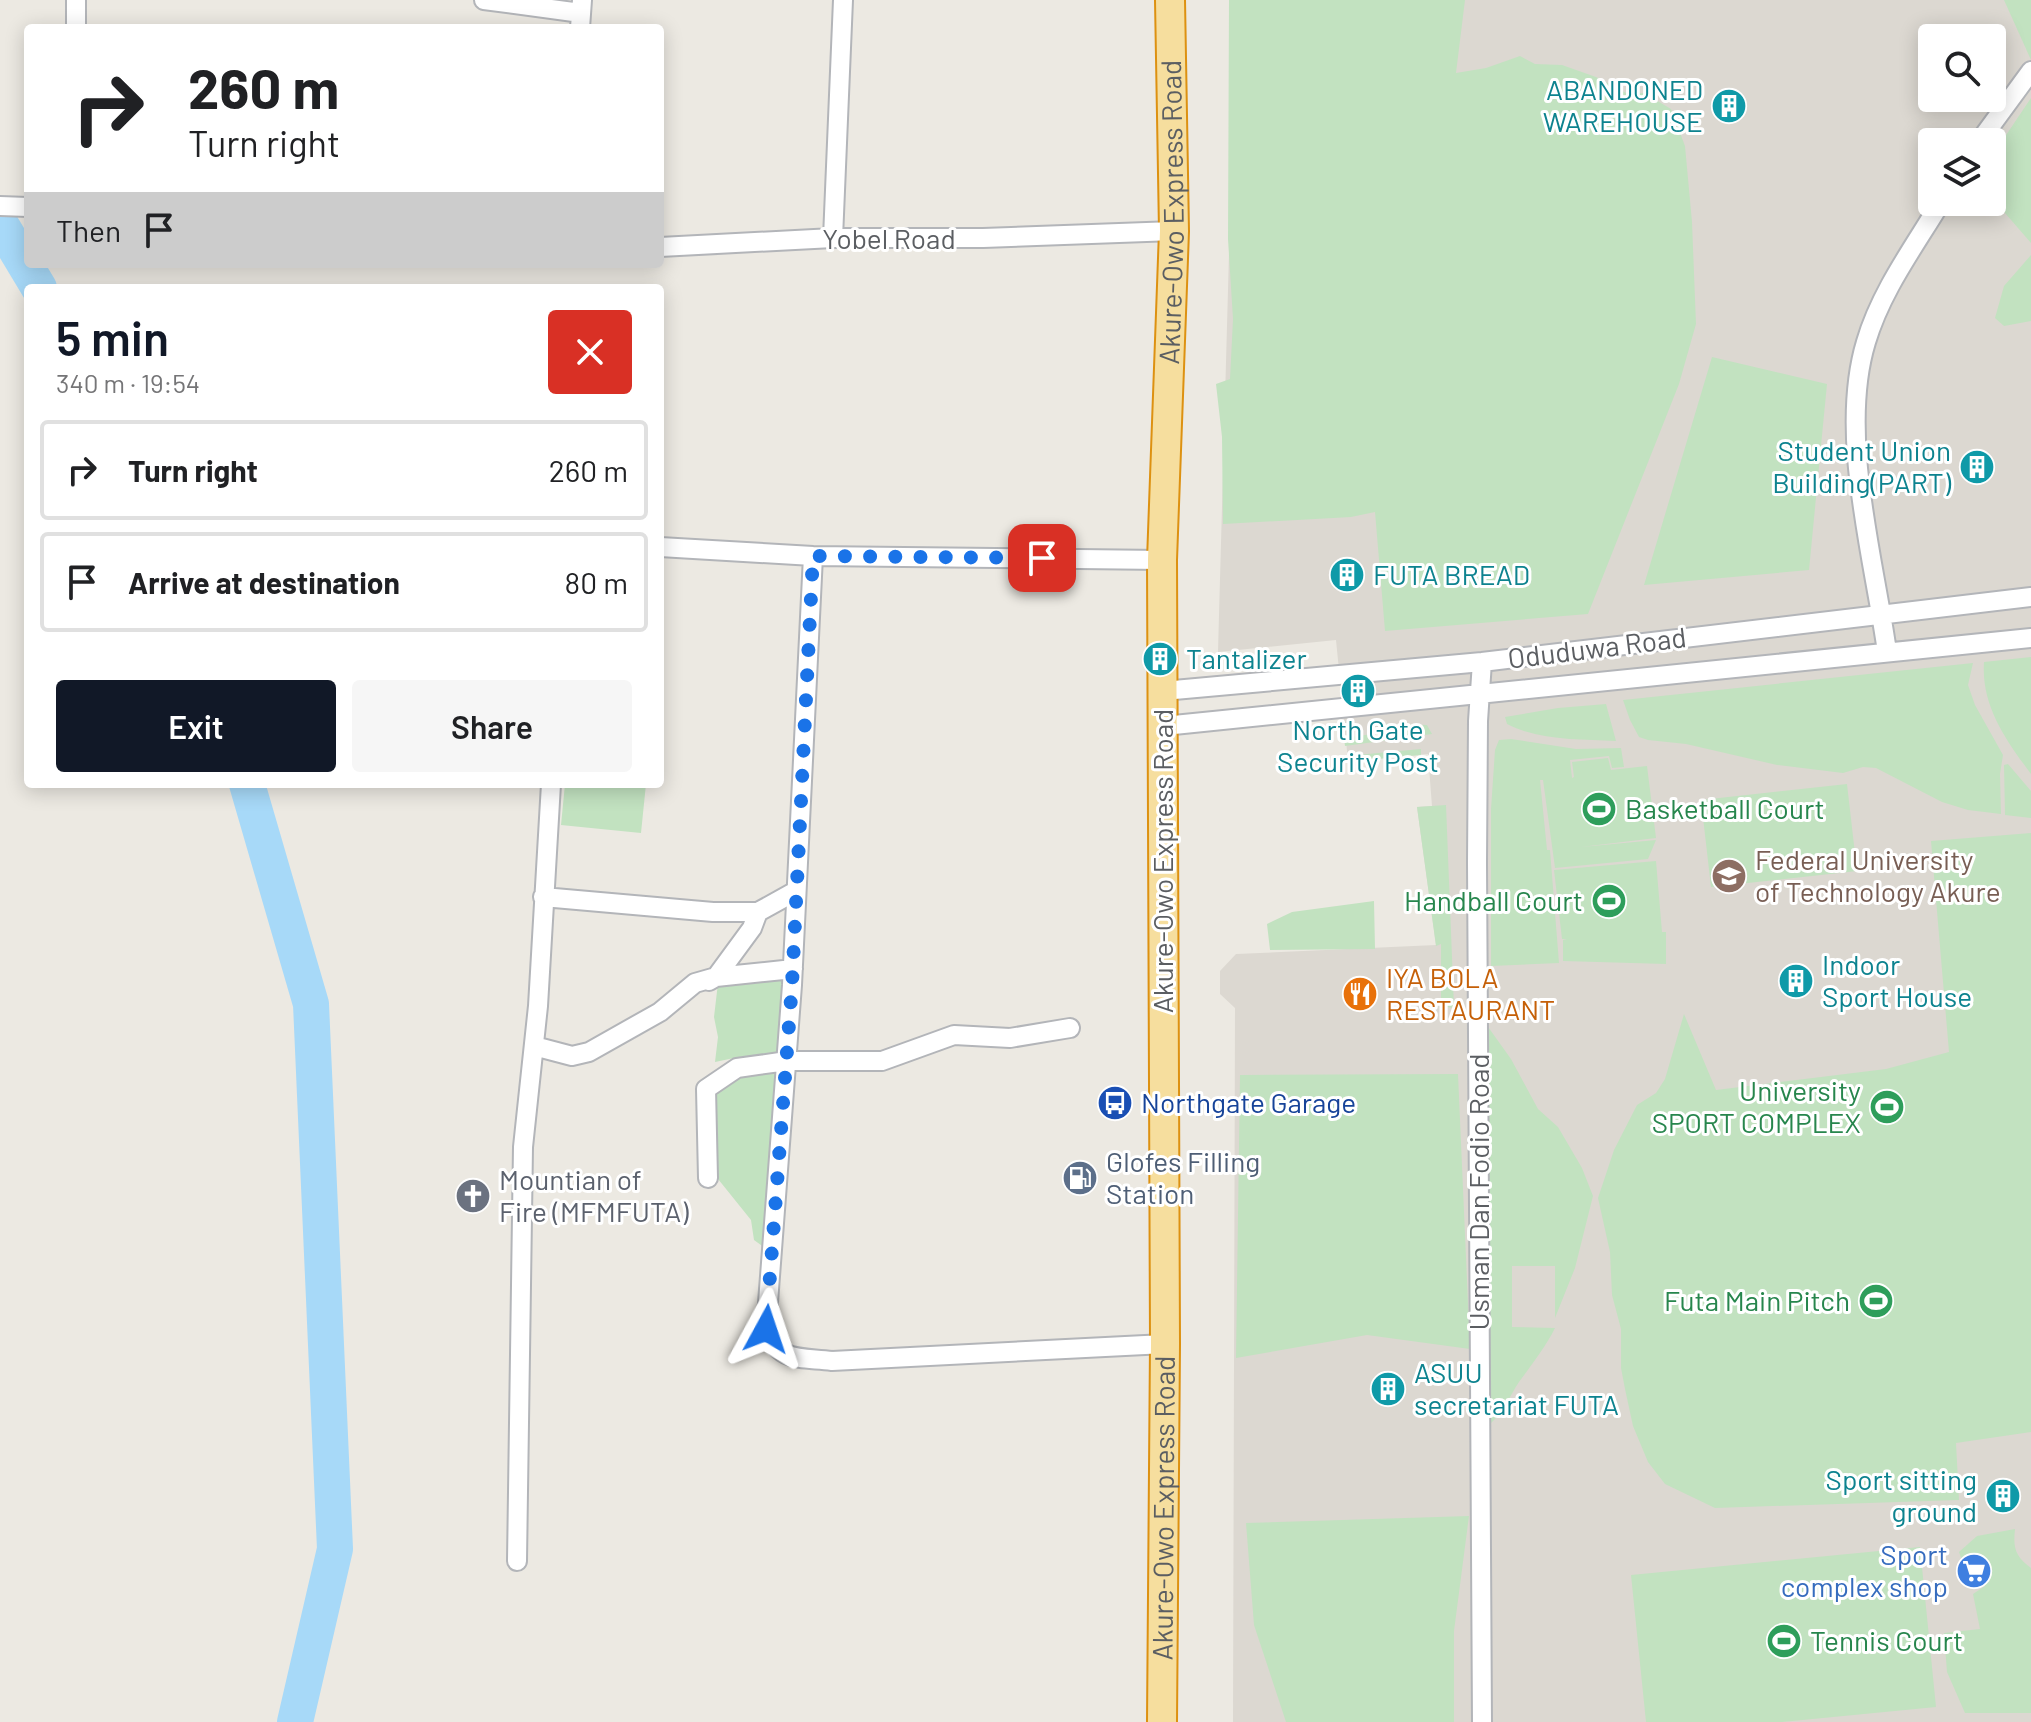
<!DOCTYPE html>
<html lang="en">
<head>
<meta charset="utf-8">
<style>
  :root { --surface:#fff; --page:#f6f6f6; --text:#202124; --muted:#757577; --line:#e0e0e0; --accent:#111827 }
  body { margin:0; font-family:Barlow,sans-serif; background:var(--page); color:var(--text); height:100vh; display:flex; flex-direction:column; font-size:30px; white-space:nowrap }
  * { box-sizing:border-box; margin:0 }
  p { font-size:26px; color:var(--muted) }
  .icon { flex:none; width:44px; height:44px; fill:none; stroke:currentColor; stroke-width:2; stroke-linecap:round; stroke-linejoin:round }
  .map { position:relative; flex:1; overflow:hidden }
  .details { position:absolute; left:24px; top:284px; width:640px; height:504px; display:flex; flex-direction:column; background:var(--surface); border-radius:8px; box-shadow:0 4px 20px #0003 }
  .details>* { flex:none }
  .top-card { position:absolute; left:24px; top:24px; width:640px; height:244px; border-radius:8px; box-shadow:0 4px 20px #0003; background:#fff; color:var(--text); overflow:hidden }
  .controls { position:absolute; left:1918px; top:24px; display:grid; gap:16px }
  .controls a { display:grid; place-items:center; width:88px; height:88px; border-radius:8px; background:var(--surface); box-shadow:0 4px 20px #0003; font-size:40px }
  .pin { position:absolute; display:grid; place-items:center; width:68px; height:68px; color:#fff; margin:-34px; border-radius:16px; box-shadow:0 4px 12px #0006 }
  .me { position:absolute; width:88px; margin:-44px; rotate:5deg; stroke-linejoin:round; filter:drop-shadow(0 0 6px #0008) }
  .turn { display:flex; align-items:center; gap:28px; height:168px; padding:0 32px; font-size:36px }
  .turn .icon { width:104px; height:104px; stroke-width:2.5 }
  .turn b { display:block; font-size:56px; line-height:68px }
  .then { display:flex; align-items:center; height:76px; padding:0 32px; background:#0003; gap:16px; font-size:30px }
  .round { display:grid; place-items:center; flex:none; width:84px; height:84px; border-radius:8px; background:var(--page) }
  .summary { display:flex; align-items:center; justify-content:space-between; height:136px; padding:0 32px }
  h1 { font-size:48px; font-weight:600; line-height:60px; color:var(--accent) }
  .action { display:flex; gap:16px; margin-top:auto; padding:16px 32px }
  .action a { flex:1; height:92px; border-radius:8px; background:var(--accent); color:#fff; font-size:32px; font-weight:600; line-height:92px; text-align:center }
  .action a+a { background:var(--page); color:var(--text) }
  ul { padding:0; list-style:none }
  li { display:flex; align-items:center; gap:24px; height:100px; margin:0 16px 12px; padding:0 16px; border:4px solid var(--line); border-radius:8px }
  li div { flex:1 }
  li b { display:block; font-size:30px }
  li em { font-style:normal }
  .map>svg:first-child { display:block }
  .education { fill:#dcd8d1; fill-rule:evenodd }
  .green { fill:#c2e2c0 }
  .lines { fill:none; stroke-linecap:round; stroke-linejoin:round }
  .river { stroke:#a7d9f8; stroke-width:36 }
  .minor-casing { stroke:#b3b5b9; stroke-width:22 }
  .trunk-casing { stroke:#dd9111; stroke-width:32 }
  .minor { stroke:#fff; stroke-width:18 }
  .trunk { stroke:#f6de9e; stroke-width:28 }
  .route { stroke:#1a73e8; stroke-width:14; stroke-dasharray:0 25.2 }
  .labels { text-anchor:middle; stroke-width:6; stroke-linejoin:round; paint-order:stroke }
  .culture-label { font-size:28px; fill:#0d838f; stroke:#fff; text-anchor:start }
  .street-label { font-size:28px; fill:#5b5e62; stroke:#fff }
  .leisure-label { font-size:28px; fill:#27864d; stroke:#fff; text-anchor:end }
  .education-label { font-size:28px; fill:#785e54; stroke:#fff; text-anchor:start }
  .food-label { font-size:28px; fill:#c56008; stroke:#fff; text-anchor:start }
  .transit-label { font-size:28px; fill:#164399; stroke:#fff; text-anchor:start }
  .service-label { font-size:28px; fill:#4e5e75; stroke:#fff; text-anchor:start }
  .worship-label { font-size:28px; fill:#5b616d; stroke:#fff; text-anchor:start }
  .shop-label { font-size:28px; fill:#366cbe; stroke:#fff; text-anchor:end }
</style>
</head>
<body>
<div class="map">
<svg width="2031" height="1722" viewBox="0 0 2031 1722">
  <rect width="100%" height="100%" fill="#ece9e2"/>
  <!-- education -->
  <path class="education" d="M1236 0H2031V1722H1233L1235 1008 1220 994V971L1236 954 1436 945 1417 807 1432 806 1428 754 1348 761 1336 640 1218 652ZM1932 38H1992V98H1932ZM1932 142H1992V202H1932Z"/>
  <!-- green -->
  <path class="green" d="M1229 0H1465L1456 73 1486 68 1520 56 1535 64 1562 65 1596 77 1628 94 1644 93 1671 109 1685 146 1692 222 1696 324 1679 384 1588 614 1385 631 1375 512 1351 517 1223 524 1222 437 1216 384 1230 379 1233 319 1228 239Z
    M2004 0H2031V60Z
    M2031 98V243L1992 198V156Z
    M2031 255V321L2004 326 1995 318 2004 286Z
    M1712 357 1827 384 1809 570 1644 585Z
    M2031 657V774C2006 740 1981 706 1984 662Z
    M1973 663 1968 685 1975 705 2003 755 2000 774 2001 814 1968 810 1942 802 1876 768 1863 767 1843 773 1777 765 1686 744 1648 740 1639 737 1630 720 1623 700Z
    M1606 704 1616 741C1579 739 1540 741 1507 724L1505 717 1558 708Z
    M1380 724 1427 725 1432 734 1345 746 1344 738 1379 733Z
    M1511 739 1576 749 1621 748 1624 767 1612 768 1609 756 1570 760 1572 778 1574 777 1572 762 1608 758 1611 770 1647 766 1656 838 1581 847 1656 840 1648 859 1555 868 1543 780H1540L1547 850H1550L1559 963 1491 966V809L1495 750 1499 740Z
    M1421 749V755L1345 762 1346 756Z
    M2008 764 2031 791V818L2005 815 2004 765Z
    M565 784H646L641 833 561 825Z
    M1847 784 1857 871 1711 887 1701 800Z
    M1446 805 1454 1008 1441 1006V944L1436 946 1417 807Z
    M2031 833V1432L1956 1443 1959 1500 1715 1508 1665 1484 1648 1462 1633 1426 1625 1389 1621 1368V1329L1612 1295 1610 1252 1598 1198 1614 1150 1637 1105 1656 1093 1665 1079 1684 1014 1716 1090 1886 1069 1949 1052 1931 841Z
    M1656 861 1662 932H1666V964L1563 961V940L1567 939H1562L1554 870Z
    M1374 901 1375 949 1270 950 1267 924 1292 912Z
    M788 973 784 1054 739 1057 715 1062 718 1037 714 1017 718 983Z
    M1486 1024 1511 1059 1538 1109 1558 1127 1582 1168 1593 1196 1575 1268 1555 1318V1266H1512V1327L1555 1328C1545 1348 1532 1364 1519 1382 1509 1397 1504 1412 1490 1424L1489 1303 1485 1250Z
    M781 1065 768 1250 754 1240 751 1220 714 1174 711 1088 738 1072Z
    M1458 1074 1470 1349 1367 1335 1236 1358 1240 1075Z
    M1469 1516 1454 1631V1722H1286L1254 1625 1246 1523Z
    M2015 1529C2013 1548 2015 1556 2031 1568V1713H1965L1947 1672 1944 1633 1980 1629 1973 1594 1985 1586 1965 1569 1959 1552 1977 1536Z
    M1920 1547 1936 1707 1782 1722H1646L1631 1575Z"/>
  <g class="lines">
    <!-- river -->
    <path class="river" d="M0 223 39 288
      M247 784 311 1004 335 1549 295 1722"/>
    <defs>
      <path id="minor" d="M76 0V28
        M484 0 581 13
        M580 28 582 0
        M1979 142 2031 71
        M0 206 28 207
        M833 238 843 0
        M660 247 833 238H983L1174 231
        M660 547 813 556 1162 560
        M813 556 792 985 766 1329C779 1363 800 1357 832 1361L1165 1344
        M1887 652C1874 557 1838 434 1866 342 1881 291 1914 247 1941 202
        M1163 691 1482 662 2031 597
        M1164 726 2031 638
        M543 897 713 912H758L796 891
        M709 981 716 977 793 969
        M534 1046 572 1056 589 1052 660 1012 695 983 716 977 752 928 758 912
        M708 1178 706 1089 737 1068 787 1061H882L954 1035 1010 1038 1070 1028
        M517 1561 523 1147 538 1006 551 784
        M1482 1722 1477 863 1478 721 1482 662"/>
      <g id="trunk">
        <path id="s1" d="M1162 1722 1165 1344 1162 560 1174 231 1170 0"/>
      </g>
    </defs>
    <!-- minor casing -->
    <use href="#minor" class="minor-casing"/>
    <!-- trunk casing -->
    <use href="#trunk" class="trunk-casing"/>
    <!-- minor -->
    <use href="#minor" class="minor"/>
    <!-- trunk -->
    <use href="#trunk" class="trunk"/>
  </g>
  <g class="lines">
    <!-- route -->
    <path class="route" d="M766 1329 792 985 813 556 1042 558"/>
  </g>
  <!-- icons -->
  <defs>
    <symbol id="building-disc" viewBox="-11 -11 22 22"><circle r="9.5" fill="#0f9aa8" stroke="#fff"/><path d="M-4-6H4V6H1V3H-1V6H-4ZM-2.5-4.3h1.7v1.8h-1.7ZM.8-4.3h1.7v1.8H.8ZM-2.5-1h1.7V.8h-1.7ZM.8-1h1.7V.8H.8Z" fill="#fff"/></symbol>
    <symbol id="stadium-disc" viewBox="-11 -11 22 22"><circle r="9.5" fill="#2e9e5b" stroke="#fff"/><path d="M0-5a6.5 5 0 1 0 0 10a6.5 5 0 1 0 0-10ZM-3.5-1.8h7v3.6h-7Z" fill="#fff"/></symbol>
    <symbol id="university-disc" viewBox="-11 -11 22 22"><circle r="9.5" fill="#8d6e63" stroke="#fff"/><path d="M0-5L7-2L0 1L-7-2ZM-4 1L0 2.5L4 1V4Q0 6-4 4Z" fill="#fff"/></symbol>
    <symbol id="restaurant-disc" viewBox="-11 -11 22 22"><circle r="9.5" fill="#e8710a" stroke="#fff"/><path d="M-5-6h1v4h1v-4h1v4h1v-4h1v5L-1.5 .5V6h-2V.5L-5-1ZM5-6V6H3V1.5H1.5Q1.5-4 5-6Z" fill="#fff"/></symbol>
    <symbol id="bus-disc" viewBox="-11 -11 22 22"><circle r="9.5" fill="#1a4fb4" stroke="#fff"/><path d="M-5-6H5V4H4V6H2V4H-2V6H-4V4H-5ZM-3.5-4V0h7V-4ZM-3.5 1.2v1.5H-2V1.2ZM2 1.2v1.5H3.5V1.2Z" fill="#fff"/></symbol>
    <symbol id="fuel-disc" viewBox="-11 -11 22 22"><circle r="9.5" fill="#5c6f8a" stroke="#fff"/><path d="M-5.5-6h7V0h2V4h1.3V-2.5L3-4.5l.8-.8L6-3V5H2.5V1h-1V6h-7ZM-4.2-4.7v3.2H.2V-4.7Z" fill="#fff"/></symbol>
    <symbol id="church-disc" viewBox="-11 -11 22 22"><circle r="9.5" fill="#6b7280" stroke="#fff"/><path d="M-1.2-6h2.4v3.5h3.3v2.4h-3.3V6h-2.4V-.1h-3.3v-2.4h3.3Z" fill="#fff"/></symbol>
    <symbol id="supermarket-disc" viewBox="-11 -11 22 22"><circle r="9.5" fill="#3f7fe0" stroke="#fff"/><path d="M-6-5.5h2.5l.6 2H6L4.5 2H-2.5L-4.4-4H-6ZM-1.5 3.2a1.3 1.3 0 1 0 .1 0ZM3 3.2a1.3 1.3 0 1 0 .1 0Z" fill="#fff"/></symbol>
  </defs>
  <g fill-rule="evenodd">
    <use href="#building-disc" x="1709" y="86" width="40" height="40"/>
    <use href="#building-disc" x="1957" y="447" width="40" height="40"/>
    <use href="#building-disc" x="1327" y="555" width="40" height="40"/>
    <use href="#building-disc" x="1140" y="639" width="40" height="40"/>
    <use href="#building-disc" x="1338" y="671" width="40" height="40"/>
    <use href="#stadium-disc" x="1579" y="789" width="40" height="40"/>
    <use href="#university-disc" x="1709" y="856" width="40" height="40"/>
    <use href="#stadium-disc" x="1589" y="881" width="40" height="40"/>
    <use href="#building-disc" x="1776" y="961" width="40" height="40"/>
    <use href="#restaurant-disc" x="1340" y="974" width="40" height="40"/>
    <use href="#bus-disc" x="1095" y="1083" width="40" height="40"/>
    <use href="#stadium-disc" x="1867" y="1087" width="40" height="40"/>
    <use href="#fuel-disc" x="1060" y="1158" width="40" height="40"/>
    <use href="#church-disc" x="453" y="1176" width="40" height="40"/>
    <use href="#stadium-disc" x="1856" y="1281" width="40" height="40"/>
    <use href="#building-disc" x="1368" y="1369" width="40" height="40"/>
    <use href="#building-disc" x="1983" y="1476" width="40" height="40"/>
    <use href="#supermarket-disc" x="1954" y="1551" width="40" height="40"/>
    <use href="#stadium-disc" x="1764" y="1621" width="40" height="40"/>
  </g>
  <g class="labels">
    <!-- culture labels -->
    <g class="culture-label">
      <text x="1703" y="100" text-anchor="end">ABANDONED<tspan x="1703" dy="32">WAREHOUSE</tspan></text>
      <text x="1951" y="461" text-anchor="end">Student Union<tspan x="1951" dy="32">Building(PART)</tspan></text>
      <text x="1373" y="585">FUTA BREAD</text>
      <text x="1186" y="669">Tantalizer</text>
      <text x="1358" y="740" text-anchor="middle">North Gate<tspan x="1358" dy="32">Security Post</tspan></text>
      <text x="1822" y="975">Indoor<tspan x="1822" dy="32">Sport House</tspan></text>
      <text x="1414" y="1383">ASUU<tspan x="1414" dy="32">secretariat FUTA</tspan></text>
      <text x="1977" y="1490" text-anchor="end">Sport sitting<tspan x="1977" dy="32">ground</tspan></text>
    </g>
    <!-- street labels -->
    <g class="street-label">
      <text dy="10" stroke="none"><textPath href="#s1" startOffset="1510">Akure-Owo Express Road</textPath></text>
      <text x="889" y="249">Yobel Road</text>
      <text transform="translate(1597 648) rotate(-7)" y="10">Oduduwa Road</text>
      <text transform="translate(1163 861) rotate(-90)" y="10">Akure-Owo Express Road</text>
      <text transform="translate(1479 1192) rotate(-90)" y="10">Usman Dan Fodio Road</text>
      <text dy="10" stroke="none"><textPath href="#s1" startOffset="214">Akure-Owo Express Road</textPath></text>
    </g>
    <!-- leisure labels -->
    <g class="leisure-label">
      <text x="1625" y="819" text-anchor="start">Basketball Court</text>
      <text x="1583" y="911">Handball Court</text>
      <text x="1861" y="1101">University<tspan x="1861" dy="32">SPORT COMPLEX</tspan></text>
      <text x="1850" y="1311">Futa Main Pitch</text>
      <text x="1810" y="1651" text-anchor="start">Tennis Court</text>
    </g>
    <!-- education labels -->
    <g class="education-label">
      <text x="1755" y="870">Federal University<tspan x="1755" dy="32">of Technology Akure</tspan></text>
    </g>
    <!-- food labels -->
    <g class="food-label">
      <text x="1386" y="988">IYA BOLA<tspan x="1386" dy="32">RESTAURANT</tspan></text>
    </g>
    <!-- transit labels -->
    <g class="transit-label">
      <text x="1141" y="1113">Northgate Garage</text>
    </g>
    <!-- service labels -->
    <g class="service-label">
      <text x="1106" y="1172">Glofes Filling<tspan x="1106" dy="32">Station</tspan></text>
    </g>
    <!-- worship labels -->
    <g class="worship-label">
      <text x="499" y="1190">Mountian of<tspan x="499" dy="32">Fire (MFMFUTA)</tspan></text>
    </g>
    <!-- shop labels -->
    <g class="shop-label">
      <text x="1948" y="1565">Sport<tspan x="1948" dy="32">complex shop</tspan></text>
    </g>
  </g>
</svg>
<div class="controls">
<a><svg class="icon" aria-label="search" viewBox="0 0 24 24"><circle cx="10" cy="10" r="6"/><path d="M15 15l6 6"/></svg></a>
<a><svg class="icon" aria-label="layers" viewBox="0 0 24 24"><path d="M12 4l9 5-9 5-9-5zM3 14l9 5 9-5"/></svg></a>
</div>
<div class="pin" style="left:1042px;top:558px;background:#d93025"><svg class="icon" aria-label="arrive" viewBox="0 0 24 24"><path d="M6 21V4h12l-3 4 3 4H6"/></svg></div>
<svg class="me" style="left:766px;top:1329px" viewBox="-20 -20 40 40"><path d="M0-17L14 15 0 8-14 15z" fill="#1a73e8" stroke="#fff" stroke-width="4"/></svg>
<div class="top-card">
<div class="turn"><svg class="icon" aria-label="right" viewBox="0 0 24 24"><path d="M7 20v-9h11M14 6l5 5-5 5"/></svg><div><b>260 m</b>Turn right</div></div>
<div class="then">Then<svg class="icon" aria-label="arrive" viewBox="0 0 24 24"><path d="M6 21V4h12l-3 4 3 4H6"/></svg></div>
</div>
<section class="details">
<div class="summary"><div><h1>5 min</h1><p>340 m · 19:54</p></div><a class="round" style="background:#d93025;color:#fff"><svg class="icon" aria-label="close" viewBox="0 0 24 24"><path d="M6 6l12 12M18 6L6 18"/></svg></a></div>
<ul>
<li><svg class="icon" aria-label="right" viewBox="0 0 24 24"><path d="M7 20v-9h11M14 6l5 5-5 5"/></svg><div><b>Turn right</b></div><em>260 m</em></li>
<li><svg class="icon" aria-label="arrive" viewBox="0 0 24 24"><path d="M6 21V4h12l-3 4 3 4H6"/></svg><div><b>Arrive at destination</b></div><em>80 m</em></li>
</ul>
<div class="action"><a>Exit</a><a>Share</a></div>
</section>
</div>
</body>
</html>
